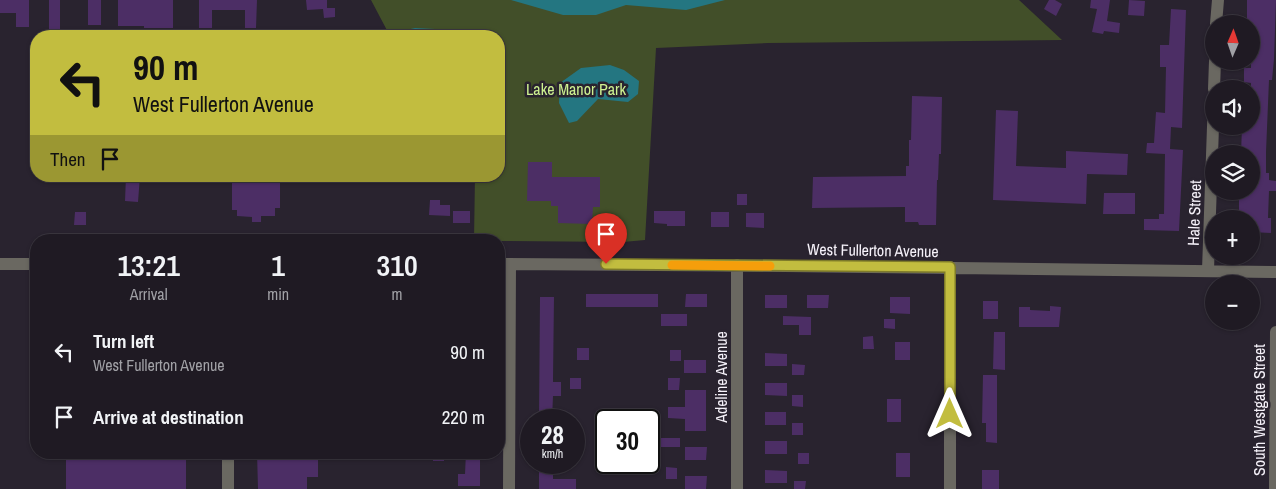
<!DOCTYPE html>
<html lang="en">
<head>
<meta charset="utf-8">
<style>
  :root { --surface:#1f1a23; --page:#2c2730; --text:#f1f3f6; --muted:#a1a1a6; --line:#3c3841 }
  body { margin:0; font-family:"Archivo Narrow",sans-serif; background:var(--page); color:var(--text); height:100vh; display:flex; flex-direction:column; font-size:19px; white-space:nowrap }
  * { box-sizing:border-box; margin:0 }
  p { font-size:16px; color:var(--muted) }
  .icon { flex:none; width:28px; height:28px; fill:none; stroke:currentColor; stroke-width:2; stroke-linecap:round; stroke-linejoin:round }
  .map { position:relative; flex:1; overflow:hidden }
  .details { position:absolute; left:30px; top:234px; width:475px; height:225px; display:flex; flex-direction:column; background:var(--surface); border-radius:20px; box-shadow:0 1px 4px #0004,0 0 0 1px var(--line) }
  .details>* { flex:none }
  .hud { position:absolute; left:30px; top:30px; width:475px; height:152px; border-radius:20px; box-shadow:0 1px 4px #0004,0 0 0 1px var(--line); background:#c2bd3f; color:#111; overflow:hidden }
  .needle { width:32px; rotate:2deg }
  .fabs { position:absolute; left:1205px; top:15px; display:grid; gap:10px }
  .fabs a { display:grid; place-items:center; width:55px; height:55px; border-radius:50%; background:var(--surface); box-shadow:0 1px 4px #0004,0 0 0 1px var(--line); font-size:25px }
  .speed { position:absolute; left:520px; top:409px; display:flex; gap:10px; font-size:25px; font-weight:700; text-align:center }
  .speed>* { display:grid; place-content:center; width:65px; height:65px; border-radius:50%; background:var(--surface); box-shadow:0 1px 4px #0004,0 0 0 1px var(--line); line-height:1 }
  .speed small { font-size:12px; font-weight:400 }
  .speed .limit { border:2px solid #111; border-radius:8px; background:#fff; color:#111 }
  .pin { position:absolute; display:grid; place-items:center; width:42px; height:42px; color:#fff; margin:-51px -21px; border-radius:50% 50% 50% 0; rotate:-45deg; box-shadow:0 0 5px #0007 }
  .pin .icon { rotate:45deg }
  .me { position:absolute; width:55px; margin:-28px; rotate:0deg; stroke-linejoin:round; filter:drop-shadow(0 0 4px #0008) }
  .turn { display:flex; align-items:center; gap:18px; height:105px; padding:0 20px; font-size:22px }
  .turn .icon { width:65px; height:65px; stroke-width:2.5 }
  .turn b { display:block; font-size:35px; line-height:42px }
  .then { display:flex; align-items:center; height:48px; padding:0 20px; background:#0003; gap:10px; font-size:19px }
  .eta { display:flex; justify-content:space-evenly; align-items:center; height:85px; text-align:center }
  .eta b { font-size:30px; font-weight:600; line-height:35px }
  ul { padding:0; list-style:none }
  li { display:flex; align-items:center; gap:15px; height:65px; padding:0 20px }
  li div { flex:1 }
  li b { display:block; font-size:19px }
  li em { font-style:normal }
  .map>svg:first-child { display:block }
  .green { fill:#424f29 }
  .water { fill:#247681 }
  .building { fill:#4c2e65 }
  .lines { fill:none; stroke-linecap:round; stroke-linejoin:round }
  .minor { stroke:#6a6861; stroke-width:12 }
  .route-casing { stroke:#7e7b29; stroke-width:12 }
  .route { stroke:#c2bd3f; stroke-width:9 }
  .slow { stroke:#f59e0b; stroke-width:9 }
  .labels { text-anchor:middle; stroke-width:5; stroke-linejoin:round; paint-order:stroke }
  .park-label { font-size:16px; fill:#cef191; stroke:#29232f }
  .street-label { font-size:16px; fill:#f5f1f9; stroke:#29232f }
</style>
</head>
<body>
<div class="map">
<svg width="1276" height="489" viewBox="0 0 1276 489">
  <rect width="100%" height="100%" fill="#29232f"/>
  <!-- green -->
  <path class="green" d="M371 0H1019L1062 40 768 43 656 48 645 240 623 242 499 241V240H474L475 176H499V36H390Z"/>
  <!-- water -->
  <path class="water" d="M511 0H725L686 10 626 5 596 15H563Z
    M415 28 435 29 454 36H396L402 31Z
    M610 65 624 70 639 81 638 94 628 102 598 99 577 121 569 123 559 103 560 83 581 68Z"/>
  <!-- building -->
  <path class="building" d="M0 0H29V27H16V13H0Z
    M49 0H60V29H49Z
    M88 0H101V25H88Z
    M118 0H173V28H144V26H118Z
    M199 0H257L256 28H245V10H212V28H199Z
    M306 0H327V8H335V17L324 18 323 9 307 10Z
    M1049 0H1055L1062 4 1056 16 1044 9Z
    M1091 0H1110L1107 21 1120 23 1119 33 1104 31 1103 34 1092 32 1097 9 1090 8Z
    M1129 0 1145 1 1144 16 1128 15Z
    M1247 0H1276L1274 59 1272 80H1269L1266 152V173H1269V180L1276 181V191H1269L1268 218H1271V233L1251 232V219H1239V193H1251V154H1241L1242 126H1251V83L1244 82V68H1251V24H1247Z
    M1171 9 1186 10 1182 128 1171 127 1170 149 1183 150 1179 231 1144 230V219H1159V214H1164L1165 154 1146 153 1147 143H1154L1156 112 1165 113 1166 67H1160V45H1169Z
    M912 96 942 97 941 154H939L938 180H937L936 225H919L918 222H905V207L812 208 813 177 906 176V166H909V140H911Z
    M996 110 1018 111 1016 166 1066 168V151L1128 154 1127 175 1087 174 1086 204 993 200Z
    M528 162H552V177H600V207H593L592 224 558 223V206H551V201H527Z
    M126 176H140L138 202 125 201Z
    M237 176H275V180H280V208H275V216H261V222H252V217L237 216V210H232V181H237Z
    M1104 193H1135V214H1103Z
    M737 194H747V205H737Z
    M430 200H440V205H450V216L429 215Z
    M453 211H470V223H453Z
    M654 211H685V226H667V224L654 223Z
    M75 212H86V225H74Z
    M711 212H729V227H711Z
    M746 213H764V228L746 227Z
    M586 294H658V307H586Z
    M686 294H707V307H685Z
    M765 295H787V308H765Z
    M807 295H829L828 308H807Z
    M540 297H554L553 379V382H561V396H553L552 420H539Z
    M890 297H910V314L890 313Z
    M983 301H998V319H983Z
    M1050 306 1061 307 1059 327H1019V307H1030V310L1050 311Z
    M661 314H687V326H661Z
    M783 316 811 317V335H799V325H783Z
    M884 319H895V329L884 328Z
    M994 332H1005V370L993 369Z
    M873 336 874 349H863V337Z
    M895 342H910V360H895Z
    M577 348H589V360H577Z
    M670 350H681V361H670Z
    M765 353 787 354V366H765Z
    M684 360H706V373H684Z
    M792 364 805 365 804 375H792Z
    M983 375H997V443L986 442V423H982Z
    M570 378H581V389H570Z
    M668 378H680L679 390H668Z
    M765 383H787V396L765 395Z
    M685 390H706V431H685V419L668 418V407H685Z
    M792 395H803V407L792 406Z
    M887 399H901V422H887Z
    M765 412H786V425H765Z
    M792 423H803V435H792Z
    M652 438H680V447H652Z
    M765 441H787V454H765Z
    M685 447H707L706 460H685Z
    M66 452H171V459H186V489H66Z
    M257 452H318V477H307V489H258Z
    M433 452H444V461H433Z
    M466 452H480V486H458V474H465Z
    M798 453H809V464H798Z
    M896 453H910V477H896Z
    M539 464H553V479H576V489H539Z
    M666 467 677 468V479H666Z
    M765 470 787 471V483H765Z
    M982 470H999V489H982Z
    M685 476H707L706 489H685Z
    M794 481H806L805 489H794Z"/>
  <g class="lines">
    <!-- minor -->
    <path class="minor" d="M1216 24 1218 0
      M1214 89 1215 61
      M0 264H36
      M499 264 785 266 1276 272
      M1208 270 1214 98
      M228 452V489
      M509 489 510 264
      M737 489V265
      M950 489V267
      M1275 489 1276 332"/>
  </g>
  <g class="lines">
    <defs>
      <path id="route" d="M606 264 950 267V414"/>
    </defs>
    <!-- route casing -->
    <use href="#route" class="route-casing"/>
    <!-- route -->
    <use href="#route" class="route"/>
    <!-- slow -->
    <path class="slow" d="M672 265 770 266"/>
  </g>
  <g class="labels">
    <!-- park labels -->
    <g class="park-label">
      <text x="576" y="95">Lake Manor Park</text>
    </g>
    <!-- street labels -->
    <g class="street-label">
      <text transform="translate(1194 213) rotate(-88)" y="6">Hale Street</text>
      <text transform="translate(873 250) rotate(1)" y="6">West Fullerton Avenue</text>
      <text transform="translate(721 377) rotate(-90)" y="6">Adeline Avenue</text>
      <text transform="translate(1259 410) rotate(-90)" y="6">South Westgate Street</text>
    </g>
  </g>
</svg>
<div class="fabs">
<a><svg class="needle" viewBox="-14 -14 28 28"><path d="M0-13l5 13h-10z" fill="#e53935"/><path d="M0 13l5-13h-10z" fill="#a1a1a6"/></svg></a>
<a><svg class="icon" aria-label="sound" viewBox="0 0 24 24"><path d="M4 9h4l5-4v14l-5-4H4zM17 9q2 3 0 6"/></svg></a>
<a><svg class="icon" aria-label="layers" viewBox="0 0 24 24"><path d="M12 4l9 5-9 5-9-5zM3 14l9 5 9-5"/></svg></a>
<a>+</a>
<a>−</a>
</div>
<div class="speed"><div>28<small>km/h</small></div><div class="limit">30</div></div>
<div class="pin" style="left:606px;top:264px;background:#d93025"><svg class="icon" aria-label="arrive" viewBox="0 0 24 24"><path d="M6 21V4h12l-3 4 3 4H6"/></svg></div>
<svg class="me" style="left:950px;top:414px" viewBox="-20 -20 40 40"><path d="M0-17L14 15 0 8-14 15z" fill="#c2bd3f" stroke="#fff" stroke-width="4"/></svg>
<div class="hud">
<div class="turn"><svg class="icon" aria-label="left" viewBox="0 0 24 24"><path d="M17 20v-9H6M10 6l-5 5 5 5"/></svg><div><b>90 m</b>West Fullerton Avenue</div></div>
<div class="then">Then<svg class="icon" aria-label="arrive" viewBox="0 0 24 24"><path d="M6 21V4h12l-3 4 3 4H6"/></svg></div>
</div>
<section class="details">
<div class="eta">
<div><b>13:21</b><p>Arrival</p></div>
<div><b>1</b><p>min</p></div>
<div><b>310</b><p>m</p></div>
</div>
<ul>
<li><svg class="icon" aria-label="left" viewBox="0 0 24 24"><path d="M17 20v-9H6M10 6l-5 5 5 5"/></svg><div><b>Turn left</b><p>West Fullerton Avenue</p></div><em>90 m</em></li>
<li><svg class="icon" aria-label="arrive" viewBox="0 0 24 24"><path d="M6 21V4h12l-3 4 3 4H6"/></svg><div><b>Arrive at destination</b></div><em>220 m</em></li>
</ul>
</section>
</div>
</body>
</html>
